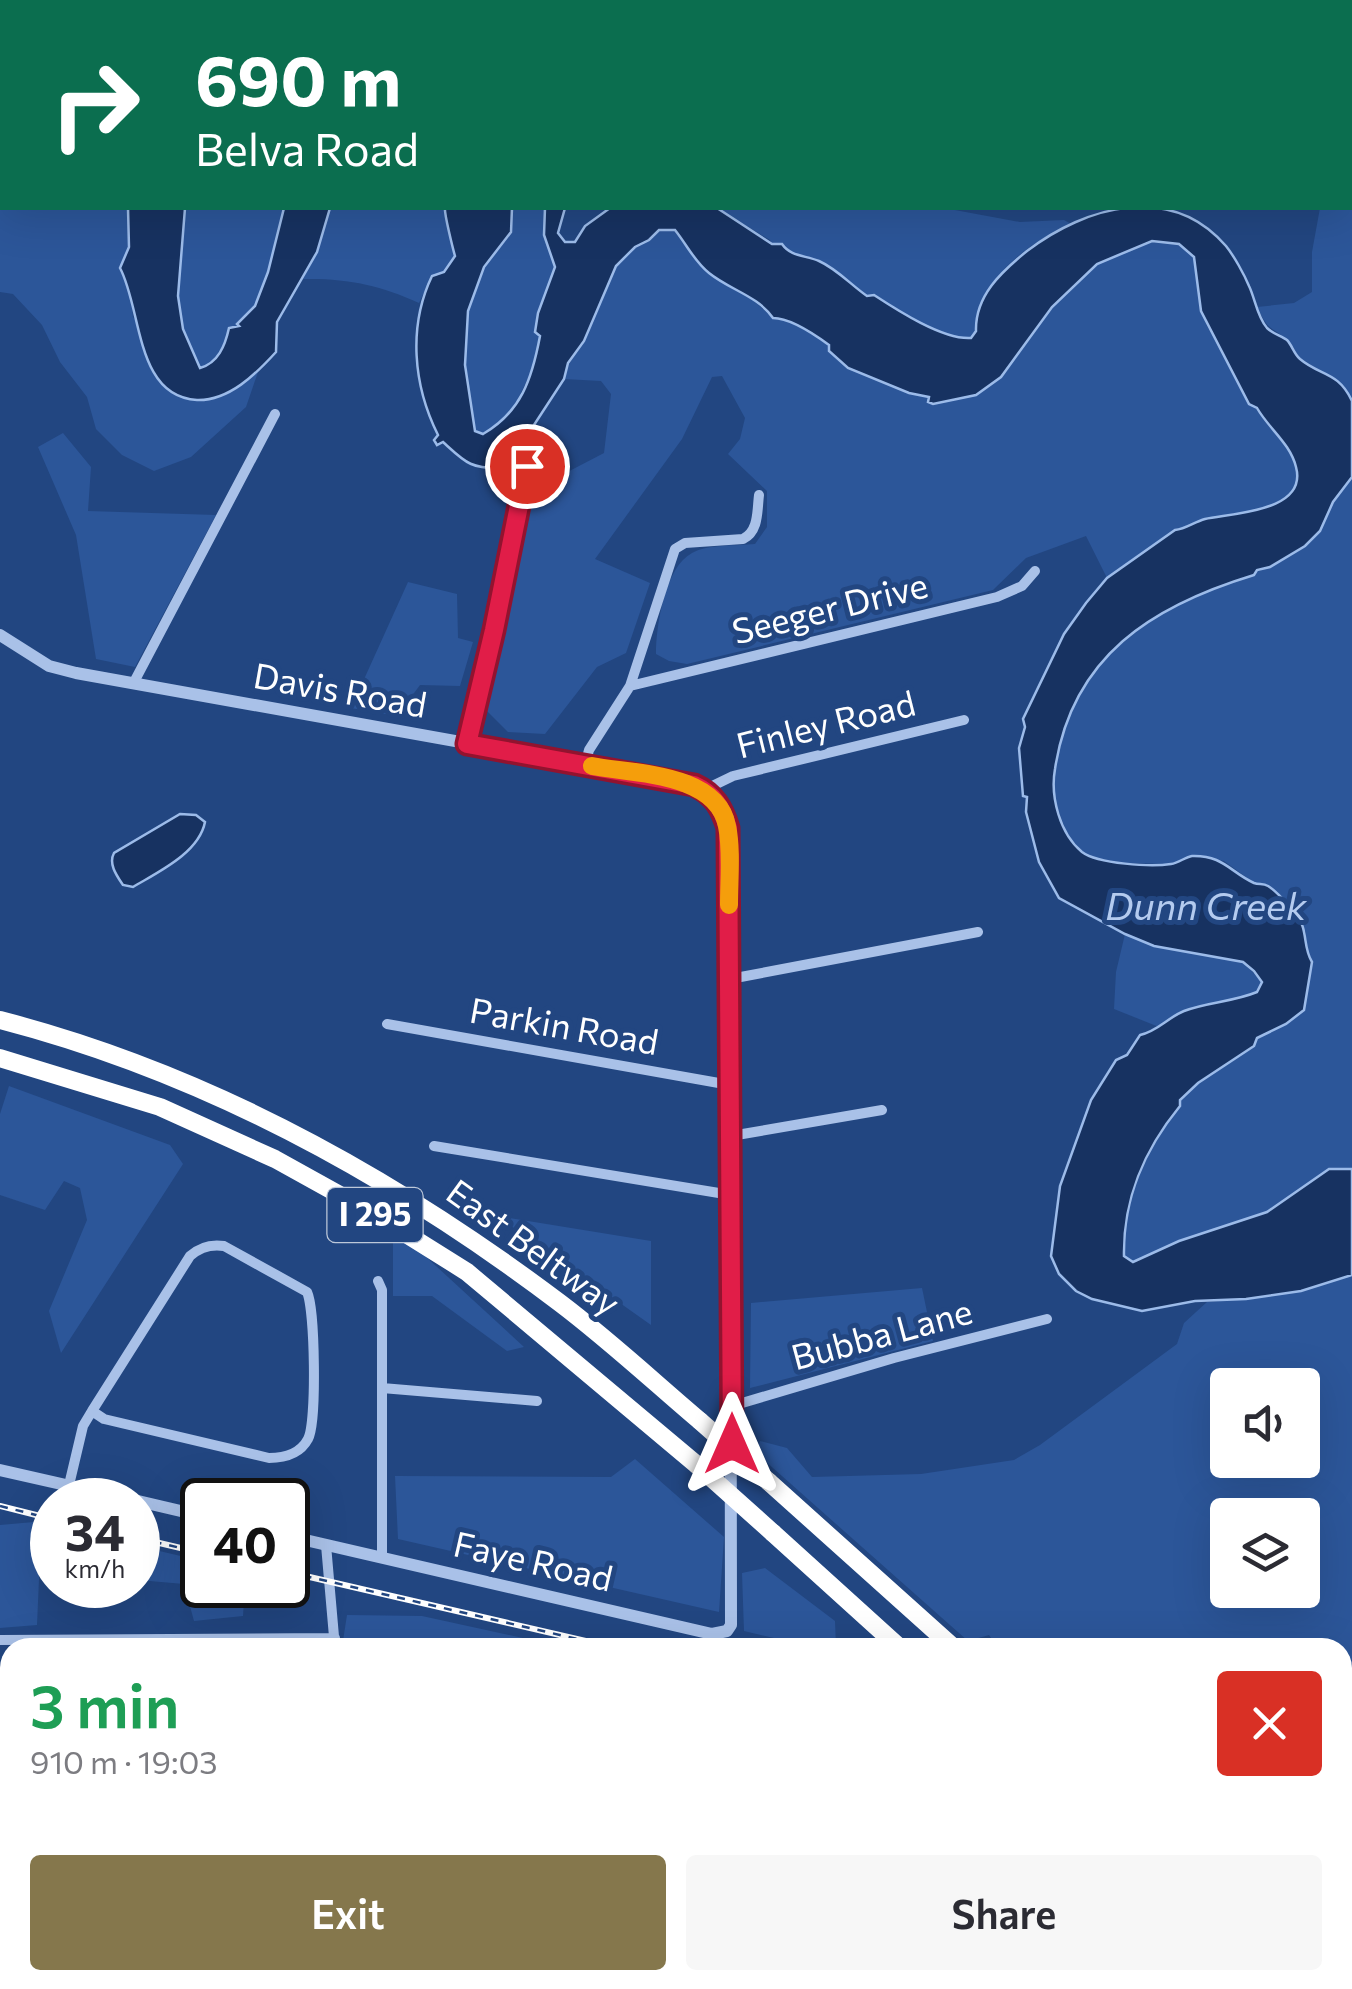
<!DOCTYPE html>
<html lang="en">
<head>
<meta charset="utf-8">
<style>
  :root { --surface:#fff; --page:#f7f7f7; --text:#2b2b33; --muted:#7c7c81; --accent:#85774c }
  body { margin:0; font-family:Commissioner,sans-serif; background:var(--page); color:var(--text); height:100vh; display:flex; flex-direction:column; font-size:38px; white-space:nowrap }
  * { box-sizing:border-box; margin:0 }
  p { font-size:32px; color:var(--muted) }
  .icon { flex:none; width:55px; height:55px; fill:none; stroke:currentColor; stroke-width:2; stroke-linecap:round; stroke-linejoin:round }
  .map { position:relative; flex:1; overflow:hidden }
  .drawer { position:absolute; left:0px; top:1638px; width:1352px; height:352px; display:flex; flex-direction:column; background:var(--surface); border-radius:30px 30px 0 0; box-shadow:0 10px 40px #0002 }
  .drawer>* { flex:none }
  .banner { position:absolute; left:0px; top:0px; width:1352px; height:210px; box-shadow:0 10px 40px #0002; background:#0b6e4f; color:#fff; overflow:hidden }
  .tools { position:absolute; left:1210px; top:1368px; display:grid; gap:20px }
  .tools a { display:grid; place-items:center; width:110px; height:110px; border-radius:10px; background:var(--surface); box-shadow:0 10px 40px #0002; font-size:50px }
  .speed { position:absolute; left:30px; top:1478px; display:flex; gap:20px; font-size:50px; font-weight:700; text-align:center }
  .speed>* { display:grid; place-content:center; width:130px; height:130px; border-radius:50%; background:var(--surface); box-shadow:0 10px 40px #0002; line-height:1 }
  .speed small { font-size:25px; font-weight:400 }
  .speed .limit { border:5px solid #111; border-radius:15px; background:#fff; color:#111 }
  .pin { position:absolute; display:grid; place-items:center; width:85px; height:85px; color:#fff; margin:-42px; border:5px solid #fff; border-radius:50%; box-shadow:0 2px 10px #0007 }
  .me { position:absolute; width:110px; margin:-55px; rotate:0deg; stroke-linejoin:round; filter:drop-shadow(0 0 8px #0008) }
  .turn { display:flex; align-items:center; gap:35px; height:210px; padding:0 30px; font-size:45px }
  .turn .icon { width:130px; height:130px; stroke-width:2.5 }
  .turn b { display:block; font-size:70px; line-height:85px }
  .round { display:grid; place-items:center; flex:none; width:105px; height:105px; border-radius:10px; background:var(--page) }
  .summary { display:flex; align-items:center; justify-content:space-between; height:170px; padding:0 30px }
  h1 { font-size:60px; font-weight:600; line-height:75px; color:#1e9e55 }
  .button { display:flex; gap:20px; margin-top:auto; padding:20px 30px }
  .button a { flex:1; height:115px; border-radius:10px; background:var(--accent); color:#fff; font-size:40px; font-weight:600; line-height:115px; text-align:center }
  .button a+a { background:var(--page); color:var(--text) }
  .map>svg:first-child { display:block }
  .green { fill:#2c5699; fill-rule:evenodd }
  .water { fill:#173261; stroke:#9cbbe9; stroke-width:2.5 }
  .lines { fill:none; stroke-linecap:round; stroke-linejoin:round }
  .minor { stroke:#a9c1e8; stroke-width:10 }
  .tertiary { stroke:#a9c1e8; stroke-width:12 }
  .motorway { stroke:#fff; stroke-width:18 }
  .rail-casing { stroke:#fff; stroke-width:6 }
  .rail { stroke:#224681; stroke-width:2.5; stroke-dasharray:8; stroke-linecap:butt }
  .motorway-bridge { stroke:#fff; stroke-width:18 }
  .route-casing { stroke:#92132f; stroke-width:25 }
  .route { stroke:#e11d48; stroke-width:18 }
  .slow { stroke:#f59e0b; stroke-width:18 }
  .labels { text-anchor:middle; stroke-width:10; stroke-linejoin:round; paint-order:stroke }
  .shield { fill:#224681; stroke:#bdc8d9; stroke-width:2.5 }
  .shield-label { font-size:32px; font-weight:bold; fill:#fff }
  .street-label { font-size:35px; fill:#fff; stroke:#224681 }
  .water-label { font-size:38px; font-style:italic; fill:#b4cbef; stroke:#224681 }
</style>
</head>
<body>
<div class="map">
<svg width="1352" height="1989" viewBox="0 0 1352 1989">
  <rect width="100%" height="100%" fill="#224681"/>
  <!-- green -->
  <path class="green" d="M0 118 2 208H128L129 247 120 268 130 287 133 317 139 324 153 373 239 386 258 372 246 407 191 457 154 471 122 455 96 429 87 397 60 362 42 325 13 294 0 292Z
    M1352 120V401C1341 377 1323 374 1303 360 1296 356 1295 347 1289 342 1270 324 1270 334 1257 307L1294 303 1312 292V252L1320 208H1350Z
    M185 208H284L268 272 255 306 237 323 240 325 229 329 224 348 205 368H199L197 364 183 329 178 296Z
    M330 208H445C444 213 453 249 455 256L444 272 432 276 419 303C380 285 346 278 303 279L317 252Z
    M512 208H545L544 235 555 267 536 362 508 419 483 435 475 432 465 365 468 311 484 267 511 232Z
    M717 208H944L1020 222 1064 220 1073 225C1031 238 974 284 976 331L971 338C943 340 898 310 874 295L867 296 820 261 802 258 772 244 770 240Z
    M658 230H675L712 276 747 295 774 319 779 317C797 325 813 334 829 345V351C857 373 895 390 930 398L933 404 976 395 1001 377 1052 307 1097 264 1151 241 1179 244 1194 257 1201 310 1207 326C1226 357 1242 389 1263 419 1275 436 1293 447 1297 469 1306 515 1225 511 1199 521 1165 533 1136 557 1107 578L1086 536 1026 558 993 590 687 664 669 661 656 654C656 626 665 567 692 553 708 544 736 546 755 544L767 527V491L728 454 740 439 745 418 722 376 712 377 682 439 595 559 650 583 626 653 597 667 545 734 508 732 485 709 531 491 604 453 611 394 601 381 564 379C568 361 577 353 585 338 598 315 604 287 617 265 627 249 646 244 658 230Z
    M63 433 91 467 88 511 216 515 135 667 96 659 76 535 38 447Z
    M1352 477V1169H1329L1267 1212 1179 1241 1133 1262 1124 1256C1124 1198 1144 1150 1180 1106V1101L1198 1083 1254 1046 1257 1038 1286 1024 1306 954V932L1268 885 1254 883 1224 861 1190 856 1173 864 1121 863 1088 856 1070 841 1054 799V775L1062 729 1081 692 1105 657 1160 613 1200 591 1270 567 1320 531 1333 502Z
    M408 582 457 594 458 638 473 642 460 686 420 685 397 716 351 708Z
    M1125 934 1154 946 1243 962 1262 982 1257 992C1228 1005 1195 1010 1165 1022L1159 1027 1114 1009 1116 972Z
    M9 1086 170 1145 183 1164 61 1353 49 1311 87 1220 80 1188 64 1181 45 1210 0 1195V1114Z
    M497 1216 651 1241V1325Z
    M393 1240 411 1243 524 1347 507 1351 432 1296H393Z
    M1352 1275V1705L1343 1711 1342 1648H998L989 1635 968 1641 756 1453 760 1441 787 1448 812 1477 921 1474 1014 1460 1040 1445 1177 1344 1184 1323 1207 1302 1246 1299ZM1228 1385H1302V1460H1228ZM1228 1515H1302V1590H1228Z
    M922 1288 933 1341 750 1388 751 1303Z
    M635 1459 724 1537 719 1612 398 1539 395 1476 611 1477Z
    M34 1522 52 1526V1554L40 1556 37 1625 0 1628V1525Z
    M138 1546 202 1561V1585H245L243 1616 194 1621 184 1584 138 1580Z
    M765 1568 835 1621 836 1647H813L744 1631 742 1573Z
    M347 1615 422 1616 564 1647H342Z
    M0 1872H10V1980H639L506 1989H396L386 1985 373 1989H0Z
    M678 1980H1032L1028 1989H676Z"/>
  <!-- water -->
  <path class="water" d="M128 208H185L178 296 183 329 200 368C218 363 225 346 229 328L239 326 237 324 255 306 268 272 284 208H330L317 252 277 322 276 352C256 374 229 401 197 400 135 397 142 309 120 268L129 247Z
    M445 208H512L511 232 484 267 468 311 465 365 475 431 483 434C521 412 532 379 540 336L535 332 538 313 555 267 544 235 545 208H565L558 233 565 242H575L585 226 610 208H717L772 244H782C791 257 805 255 819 261 837 269 851 285 867 296L874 295C897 310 943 340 971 338L976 331C975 296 1001 272 1027 251 1086 206 1171 182 1226 246 1234 256 1244 274 1249 286 1255 298 1257 317 1267 328 1272 333 1281 336 1287 340 1292 345 1294 354 1300 359 1320 376 1338 371 1352 401V477L1333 502 1320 531 1305 546 1270 567 1257 570 1254 575C1152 606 1072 656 1055 769 1050 797 1060 834 1082 852 1098 864 1151 867 1171 864 1179 863 1185 857 1192 856 1223 855 1230 872 1254 883 1259 885 1263 883 1268 886 1278 892 1288 905 1295 913 1309 929 1302 946 1312 962L1304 1010 1286 1024 1257 1038 1254 1046 1198 1083 1180 1100V1106C1144 1150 1123 1198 1124 1256L1133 1262 1179 1241 1267 1212 1329 1169H1352V1275L1301 1291 1246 1299 1195 1301 1142 1311 1092 1299 1076 1291 1059 1274 1051 1256 1060 1186 1091 1100 1116 1060 1127 1055 1140 1035C1158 1031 1167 1018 1184 1011 1207 1002 1233 1002 1257 992L1262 982 1254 971 1243 962 1154 946 1125 934 1059 898 1039 862 1026 812 1027 797 1023 796 1019 748 1025 727 1023 719 1064 634 1086 603 1107 578 1175 530C1186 529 1194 522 1205 519 1232 513 1308 512 1296 467 1290 443 1269 429 1257 408L1249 404 1201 311 1194 257 1179 244 1152 241 1097 264 1052 307 1001 377 976 395 933 404 928 402 929 397 909 393 848 368 829 351V345C814 334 789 318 773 318 758 296 730 290 709 273 694 261 687 245 675 230H659L649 240 635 247 616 266 584 341 568 363 564 379 519 448 502 468C470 469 465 462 443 442L437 445 434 440 438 435C413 385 408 326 432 276L444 272 455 256C453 249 444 213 445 208Z
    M180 814 196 815 205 822C199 853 158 872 133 887L123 885C117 876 108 864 114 853Z
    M1352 1775V1907L1343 1914V1781Z
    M1032 1980H1313L1311 1984 1316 1989H1028Z"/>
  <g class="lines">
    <!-- minor -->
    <path class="minor" d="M1262 2V0
      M133 684 275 414
      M630 686 997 597 1022 586 1035 571
      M467 744 495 630 527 466
      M585 765 589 750 630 686 675 549 685 543 743 539C759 531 757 511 759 495
      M704 790 733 776 964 720
      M730 979 978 932
      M387 1024 730 1085
      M731 1136 882 1110
      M434 1146 731 1195
      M378 1281 382 1290V1557
      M382 1388 537 1401
      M732 1406 894 1358 1047 1319
      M69 1485 83 1426 92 1411 190 1256C200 1247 211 1244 224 1246L307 1292C315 1309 317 1423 308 1439 300 1454 285 1458 269 1458L104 1419 92 1411
      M326 1545 335 1648
      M0 1640 335 1638
      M0 1818 10 1817"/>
    <!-- tertiary -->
    <path class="tertiary" d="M0 635 49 666 76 673 683 782C703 788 718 798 725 818L730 979 731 1625 727 1631 712 1634 288 1536
      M0 1470 132 1500
      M138 1501 202 1516"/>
    <!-- motorway -->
    <path class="motorway" d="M0 1020C205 1073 392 1176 560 1303 609 1340 654 1382 700 1421
      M0 1058 160 1107 275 1159 376 1215 467 1272 697 1465
      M769 1482 954 1648
      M773 1533 900 1648
      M1277 1980 1288 1989
      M1332 1980 1342 1989"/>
    <defs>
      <path id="rail" d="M0 1506 52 1519
        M138 1538 202 1553
        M288 1572 616 1648
        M1342 1814 1352 1817"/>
    </defs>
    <!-- rail casing -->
    <use href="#rail" class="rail-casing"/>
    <!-- rail -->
    <use href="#rail" class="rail"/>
    <!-- motorway-bridge -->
    <path class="motorway-bridge" d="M700 1421 769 1482
      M697 1465 773 1533"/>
  </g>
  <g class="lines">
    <defs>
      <path id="route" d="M527 466 494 630 467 744 694 785C714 794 722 808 728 828L732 1444"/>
    </defs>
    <!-- route casing -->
    <use href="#route" class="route-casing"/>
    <!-- route -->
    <use href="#route" class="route"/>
    <!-- slow -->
    <path class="slow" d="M592 766C635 774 717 773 727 826 732 850 729 879 729 905"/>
  </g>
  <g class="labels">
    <!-- shield labels -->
    <rect class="shield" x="327.5" y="1188" width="95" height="54" rx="8"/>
    <g class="shield-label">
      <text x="375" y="1226">I 295</text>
    </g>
    <!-- street labels -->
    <g class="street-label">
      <text transform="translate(830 609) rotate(-14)" y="12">Seeger Drive</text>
      <text transform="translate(340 691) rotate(10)" y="12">Davis Road</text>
      <text transform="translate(826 725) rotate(-14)" y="12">Finley Road</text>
      <text transform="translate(564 1027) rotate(10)" y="12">Parkin Road</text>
      <text transform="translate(533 1248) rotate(36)" y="12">East Beltway</text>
      <text transform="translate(882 1335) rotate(-15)" y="12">Bubba Lane</text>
      <text transform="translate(533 1562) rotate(13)" y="12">Faye Road</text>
    </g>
    <!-- water labels -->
    <g class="water-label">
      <text x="1206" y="920">Dunn Creek</text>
    </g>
  </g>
</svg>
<div class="tools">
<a><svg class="icon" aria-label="sound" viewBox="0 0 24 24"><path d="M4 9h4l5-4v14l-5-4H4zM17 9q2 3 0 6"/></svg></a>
<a><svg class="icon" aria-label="layers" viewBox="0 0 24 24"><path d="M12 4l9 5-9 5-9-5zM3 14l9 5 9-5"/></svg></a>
</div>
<div class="speed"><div>34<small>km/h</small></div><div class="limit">40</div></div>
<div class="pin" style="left:527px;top:466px;background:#d93025"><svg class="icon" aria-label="arrive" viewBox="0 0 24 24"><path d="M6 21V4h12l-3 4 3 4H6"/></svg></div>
<svg class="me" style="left:732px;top:1444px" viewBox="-20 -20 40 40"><path d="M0-17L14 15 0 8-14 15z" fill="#e11d48" stroke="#fff" stroke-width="4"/></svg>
<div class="banner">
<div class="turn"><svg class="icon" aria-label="right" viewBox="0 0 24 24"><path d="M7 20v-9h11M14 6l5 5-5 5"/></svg><div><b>690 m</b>Belva Road</div></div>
</div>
<section class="drawer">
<div class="summary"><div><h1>3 min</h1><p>910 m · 19:03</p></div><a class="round" style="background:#d93025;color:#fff"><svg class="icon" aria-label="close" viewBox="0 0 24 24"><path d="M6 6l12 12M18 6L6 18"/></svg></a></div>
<div class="button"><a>Exit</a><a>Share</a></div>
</section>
</div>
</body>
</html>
